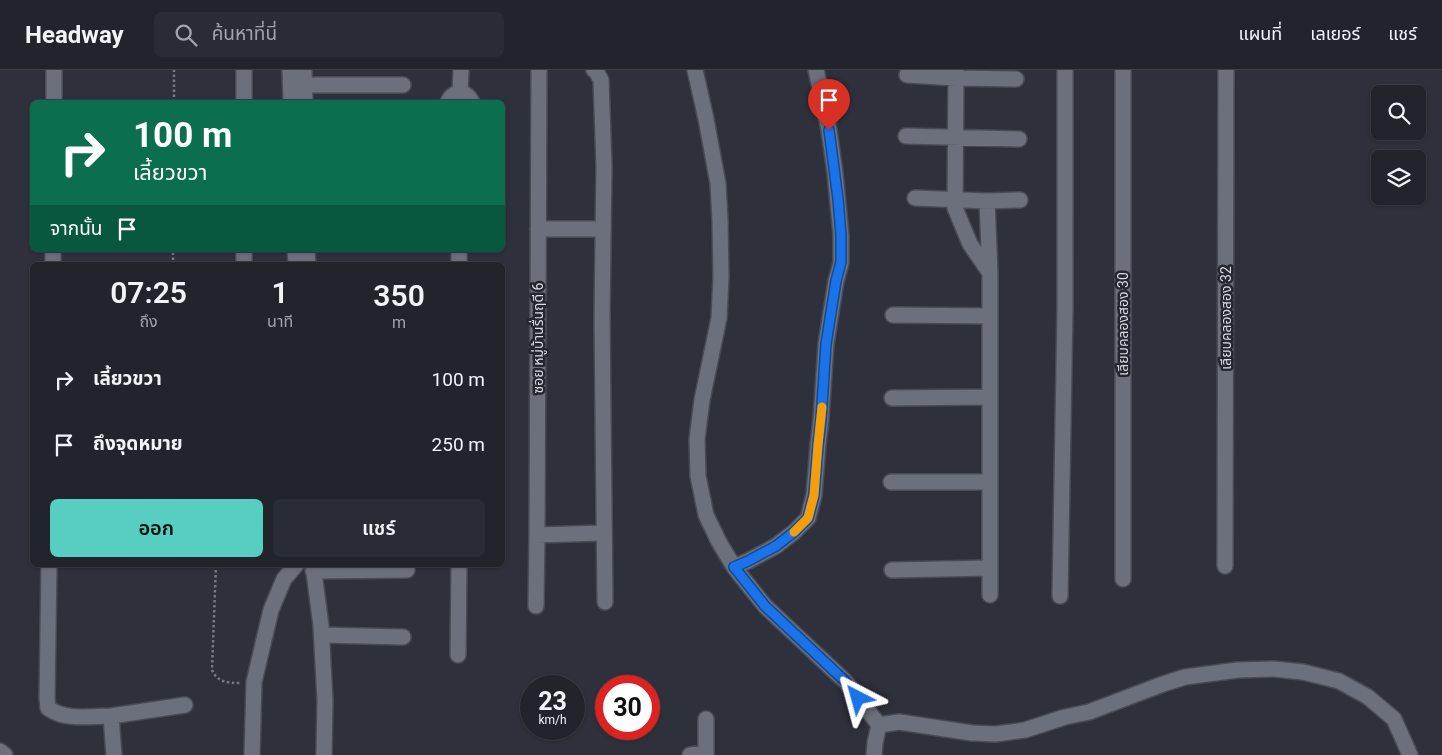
<!DOCTYPE html>
<html lang="th">
<head>
<meta charset="utf-8">
<style>
  :root { --surface:#22242c; --page:#2a2c34; --text:#f1f3f6; --muted:#a2a4a9; --line:#3f4148; --accent:#56cec2 }
  body { margin:0; font-family:Roboto,"Noto Sans Thai",sans-serif; background:var(--page); color:var(--text); height:100vh; display:flex; flex-direction:column; font-size:19px; white-space:nowrap }
  * { box-sizing:border-box; margin:0 }
  p { font-size:16px; color:var(--muted) }
  .icon { flex:none; width:28px; height:28px; fill:none; stroke:currentColor; stroke-width:2; stroke-linecap:round; stroke-linejoin:round }
  .map { position:relative; flex:1; overflow:hidden }
  .panel { position:absolute; left:30px; top:192px; width:475px; height:305px; display:flex; flex-direction:column; background:var(--surface); border-radius:8px; box-shadow:0 1px 4px #0004,0 0 0 1px var(--line) }
  .panel>* { flex:none }
  .guide { position:absolute; left:30px; top:30px; width:475px; height:152px; border-radius:8px; box-shadow:0 1px 4px #0004,0 0 0 1px var(--line); background:#0b6e4f; color:#fff; overflow:hidden }
  .tools { position:absolute; left:1371px; top:15px; display:grid; gap:10px }
  .tools a { display:grid; place-items:center; width:55px; height:55px; border-radius:8px; background:var(--surface); box-shadow:0 1px 4px #0004,0 0 0 1px var(--line); font-size:25px }
  .speed { position:absolute; left:520px; top:605px; display:flex; gap:10px; font-size:25px; font-weight:700; text-align:center }
  .speed>* { display:grid; place-content:center; width:65px; height:65px; border-radius:50%; background:var(--surface); box-shadow:0 1px 4px #0004,0 0 0 1px var(--line); line-height:1 }
  .speed small { font-size:12px; font-weight:400 }
  .speed .limit { border:8px solid #d22; background:#fff; color:#111 }
  .pin { position:absolute; display:grid; place-items:center; width:42px; height:42px; color:#fff; margin:-51px -21px; border-radius:50% 50% 50% 0; rotate:-45deg; box-shadow:0 0 5px #0007 }
  .pin .icon { rotate:45deg }
  .me { position:absolute; width:55px; margin:-28px; rotate:321deg; stroke-linejoin:round; filter:drop-shadow(0 0 4px #0008) }
  .turn { display:flex; align-items:center; gap:18px; height:105px; padding:0 20px; font-size:22px }
  .turn .icon { width:65px; height:65px; stroke-width:2.5 }
  .turn b { display:block; font-size:35px; line-height:42px }
  .then { display:flex; align-items:center; height:48px; padding:0 20px; background:#0003; gap:10px; font-size:19px }
  .eta { display:flex; justify-content:space-evenly; align-items:center; height:85px; text-align:center }
  .eta b { font-size:30px; font-weight:600; line-height:35px }
  .primary-button { display:flex; gap:10px; margin-top:auto; padding:10px 20px }
  .primary-button a { flex:1; height:58px; border-radius:8px; background:var(--accent); color:#111; font-size:20px; font-weight:600; line-height:58px; text-align:center }
  .primary-button a+a { background:var(--page); color:var(--text) }
  ul { padding:0; list-style:none }
  li { display:flex; align-items:center; gap:15px; height:65px; padding:0 20px }
  li div { flex:1 }
  li b { display:block; font-size:19px }
  li em { font-style:normal }
  header { display:flex; align-items:center; gap:30px; box-sizing:border-box; height:70px; padding:0 25px; background:var(--surface); border-bottom:1px solid var(--line) }
  header strong { font-size:24px }
  nav { display:flex; gap:28px; margin-inline-start:auto; font-size:18px }
  .search { width:350px; height:45px; background:var(--page); display:flex; align-items:center; gap:12px; box-sizing:border-box; padding:0 18px; border-radius:8px; color:var(--muted); font-size:19px }
  .map>svg:first-child { display:block }
  .lines { fill:none; stroke-linecap:round; stroke-linejoin:round }
  .minor-casing { stroke:#494b54; stroke-width:18 }
  .path { stroke:#777983; stroke-width:2.5; stroke-dasharray:2.5 2.5; stroke-linecap:butt }
  .minor { stroke:#6c6f7c; stroke-width:15 }
  .route-casing { stroke:#114b97; stroke-width:12 }
  .route { stroke:#1a73e8; stroke-width:9 }
  .slow { stroke:#f59e0b; stroke-width:9 }
  .labels { text-anchor:middle; stroke-width:5; stroke-linejoin:round; paint-order:stroke }
  .street-label { font-size:14px; fill:#dadce3; stroke:#242631 }
</style>
</head>
<body>
<header>
<strong>Headway</strong>
<div class="search"><svg class="icon" aria-label="search" viewBox="0 0 24 24"><circle cx="10" cy="10" r="6"/><path d="M15 15l6 6"/></svg>ค้นหาที่นี่</div>
<nav><a>แผนที่</a><a>เลเยอร์</a><a>แชร์</a></nav>
</header>
<div class="map">
<svg width="1442" height="685" viewBox="0 0 1442 685">
  <rect width="100%" height="100%" fill="#2e303b"/>
  <g class="lines">
    <defs>
      <path id="minor" d="M244 0V32
        M290 0 291 32
        M304 0 305 32
        M594 0 596 1 601 10 604 96 602 247 605 532
        M695 0 706 49 718 114 720 150 721 207 719 248 702 330 697 369 698 406 706 445 719 472 734 497 765 536 846 612 879 655 875 673 874 685
        M956 0 955 138 970 174 990 203V525
        M1123 0V509
        M907 5 956 8 1016 9
        M304 15H403
        M460 23 461 0
        M54 32V0
        M448 32C453 20 466 20 472 32
        M906 66 1019 69
        M915 128 987 131 990 203
        M987 131 1020 130
        M538 159H603
        M244 180V195
        M295 180 296 195
        M307 180 308 195
        M459 180V195
        M53 195V180
        M893 245 990 246
        M892 328 990 327
        M891 412H990
        M537 465 604 463
        M49 495 47 628 48 638C65 651 91 646 111 646L114 685
        M313 495 321 556 325 630 324 685
        M1225 496 1226 0
        M734 497 748 491 776 476 794 462 808 448 814 425 818 375 821 349 826 274 836 211 841 193V165L835 103 829 60 816 0
        M892 500 990 498
        M313 501 407 500
        M1060 526 1065 239V0
        M536 536 537 465 539 0
        M322 565 403 567
        M458 585 459 495
        M111 646 185 635
        M706 649V685
        M879 655 899 652 972 663 996 664 1025 660 1065 647 1089 642 1163 614 1185 607 1238 600 1274 599 1303 602 1339 611 1368 627 1394 649 1410 685
        M0 681 5 685
        M252 685 254 612 271 540 284 509 296 495
        M690 685 706 683"/>
    </defs>
    <!-- minor casing -->
    <use href="#minor" class="minor-casing"/>
    <!-- path -->
    <path class="path" d="M174 32V0
      M173 195V180
      M216 495 212 600C217 612 228 613 240 613"/>
    <!-- minor -->
    <use href="#minor" class="minor"/>
  </g>
  <g class="lines">
    <defs>
      <path id="route" d="M829 60 838 129 841 165V192L836 211 826 274 821 350 818 375 814 425 808 448 794 462 776 476 748 491 734 497 765 536 846 612 858 628"/>
    </defs>
    <!-- route casing -->
    <use href="#route" class="route-casing"/>
    <!-- route -->
    <use href="#route" class="route"/>
    <!-- slow -->
    <path class="slow" d="M794 462 808 448 814 425 818 375 822 337"/>
  </g>
  <g class="labels">
    <!-- street labels -->
    <g class="street-label">
      <text transform="translate(1226 248) rotate(-90)" y="5">เลียบคลองสอง 32</text>
      <text transform="translate(1123 254) rotate(-90)" y="5">เลียบคลองสอง 30</text>
      <text transform="translate(538 268) rotate(-90)" y="5">ซอย หมู่บ้านรื่นฤดี 6</text>
    </g>
  </g>
</svg>
<div class="tools">
<a><svg class="icon" aria-label="search" viewBox="0 0 24 24"><circle cx="10" cy="10" r="6"/><path d="M15 15l6 6"/></svg></a>
<a><svg class="icon" aria-label="layers" viewBox="0 0 24 24"><path d="M12 4l9 5-9 5-9-5zM3 14l9 5 9-5"/></svg></a>
</div>
<div class="speed"><div>23<small>km/h</small></div><div class="limit">30</div></div>
<div class="pin" style="left:829px;top:60px;background:#d93025"><svg class="icon" aria-label="arrive" viewBox="0 0 24 24"><path d="M6 21V4h12l-3 4 3 4H6"/></svg></div>
<svg class="me" style="left:858px;top:628px" viewBox="-20 -20 40 40"><path d="M0-17L14 15 0 8-14 15z" fill="#1a73e8" stroke="#fff" stroke-width="4"/></svg>
<div class="guide">
<div class="turn"><svg class="icon" aria-label="right" viewBox="0 0 24 24"><path d="M7 20v-9h11M14 6l5 5-5 5"/></svg><div><b>100 m</b>เลี้ยวขวา</div></div>
<div class="then">จากนั้น<svg class="icon" aria-label="arrive" viewBox="0 0 24 24"><path d="M6 21V4h12l-3 4 3 4H6"/></svg></div>
</div>
<section class="panel">
<div class="eta">
<div><b>07:25</b><p>ถึง</p></div>
<div><b>1</b><p>นาที</p></div>
<div><b>350</b><p>m</p></div>
</div>
<ul>
<li><svg class="icon" aria-label="right" viewBox="0 0 24 24"><path d="M7 20v-9h11M14 6l5 5-5 5"/></svg><div><b>เลี้ยวขวา</b></div><em>100 m</em></li>
<li><svg class="icon" aria-label="arrive" viewBox="0 0 24 24"><path d="M6 21V4h12l-3 4 3 4H6"/></svg><div><b>ถึงจุดหมาย</b></div><em>250 m</em></li>
</ul>
<div class="primary-button"><a>ออก</a><a>แชร์</a></div>
</section>
</div>
</body>
</html>
